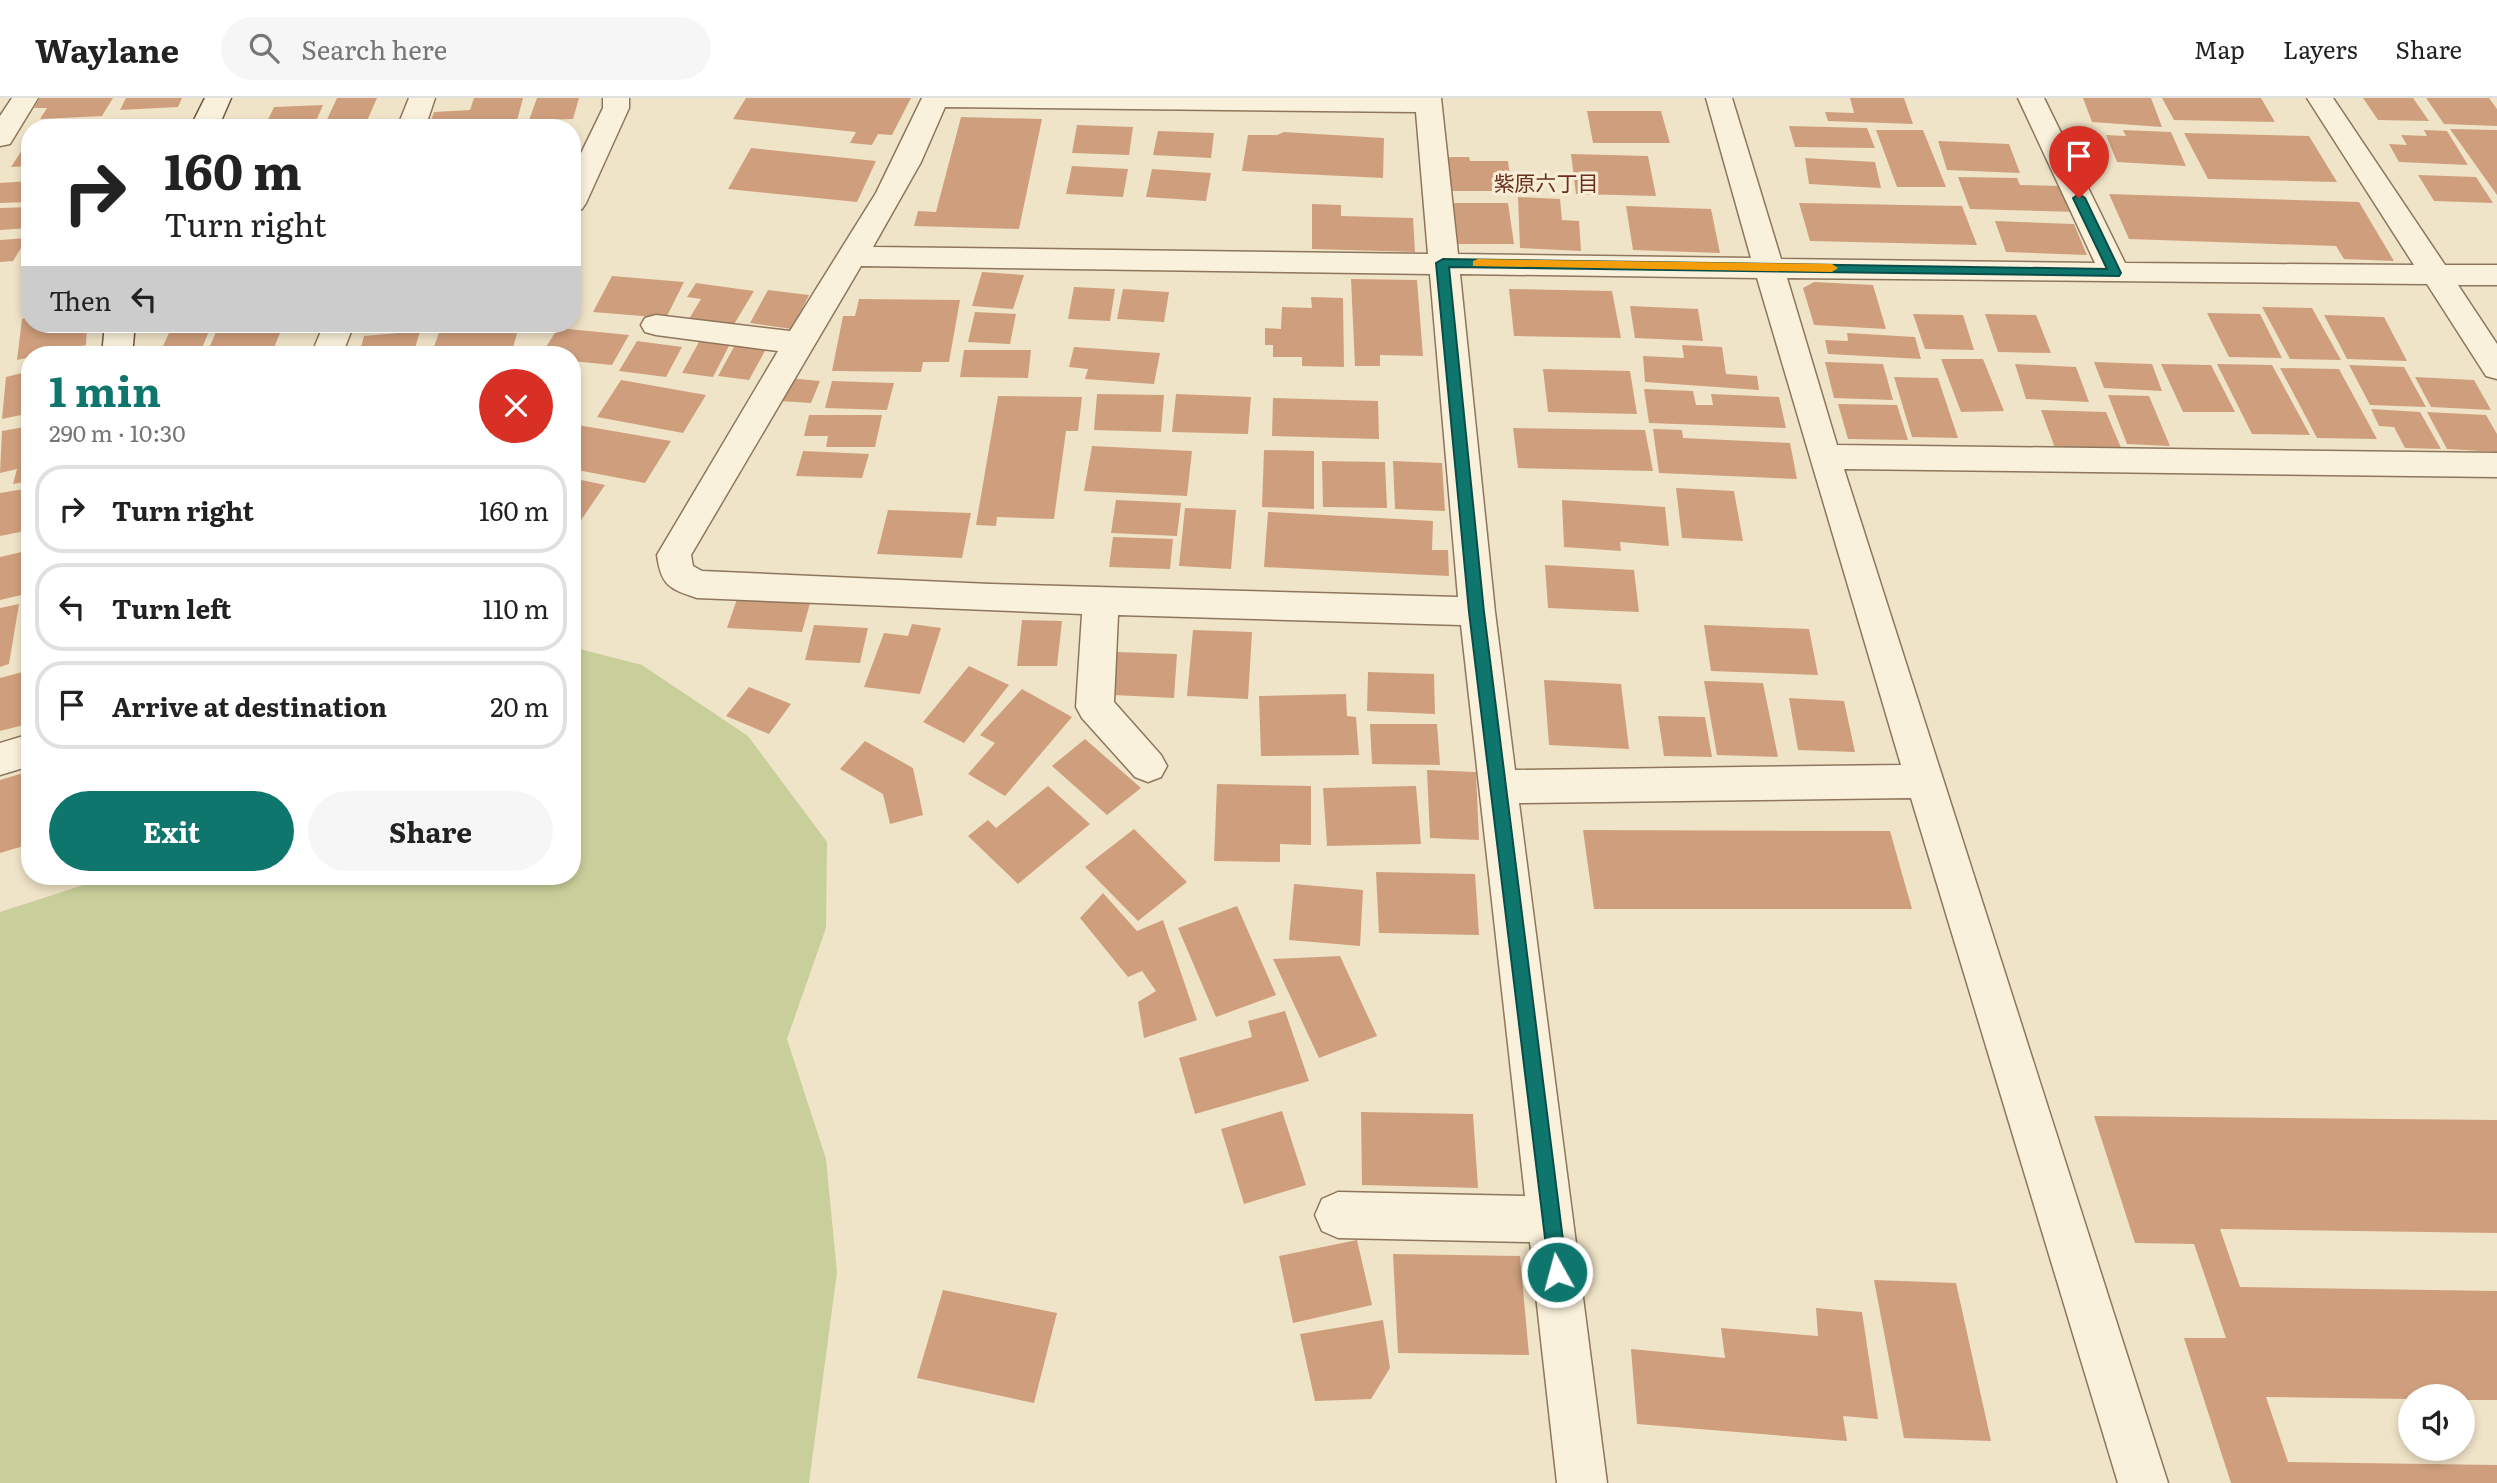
<!DOCTYPE html>
<html lang="en">
<head>
<meta charset="utf-8">
<style>
  :root { --surface:#fff; --page:#f6f6f6; --text:#222; --muted:#767676; --line:#e0e0e0; --accent:#0f766e }
  body { margin:0; font-family:Literata,"Noto Sans JP",serif; background:var(--page); color:var(--text); height:100vh; display:flex; flex-direction:column; font-size:26px; white-space:nowrap }
  * { box-sizing:border-box; margin:0 }
  p { font-size:23px; color:var(--muted) }
  .icon { flex:none; width:38px; height:38px; fill:none; stroke:currentColor; stroke-width:2; stroke-linecap:round; stroke-linejoin:round }
  .map { position:relative; flex:1; overflow:hidden }
  .sheet { position:absolute; left:21px; top:248px; width:560px; height:539px; display:flex; flex-direction:column; background:var(--surface); border-radius:28px; box-shadow:0 4px 10px #0003 }
  .sheet>* { flex:none }
  .top-card { position:absolute; left:21px; top:21px; width:560px; height:214px; border-radius:28px; box-shadow:0 4px 10px #0003; background:#fff; color:var(--text); overflow:hidden }
  .fabs { position:absolute; left:2398px; top:1286px; display:grid; gap:14px }
  .fabs a { display:grid; place-items:center; width:77px; height:77px; border-radius:50%; background:var(--surface); box-shadow:0 4px 10px #0003; font-size:35px }
  .pin { position:absolute; display:grid; place-items:center; width:60px; height:60px; color:#fff; margin:-72px -30px; border-radius:50% 50% 50% 0; rotate:-45deg; box-shadow:0 0 7px #0007 }
  .pin .icon { rotate:45deg }
  .me { position:absolute; width:77px; margin:-38px; rotate:353deg; stroke-linejoin:round; filter:drop-shadow(0 0 5px #0008) }
  .turn { display:flex; align-items:center; gap:24px; height:147px; padding:0 28px; font-size:32px }
  .turn .icon { width:91px; height:91px; stroke-width:2.5 }
  .turn b { display:block; font-size:49px; line-height:60px }
  .then { display:flex; align-items:center; height:66px; padding:0 28px; background:#0003; gap:14px; font-size:26px }
  .round { display:grid; place-items:center; flex:none; width:74px; height:74px; border-radius:37px; background:var(--page) }
  .headline { display:flex; align-items:center; justify-content:space-between; height:119px; padding:0 28px }
  h1 { font-size:42px; font-weight:700; line-height:52px; color:var(--accent) }
  .button { display:flex; gap:14px; margin-top:auto; padding:14px 28px }
  .button a { flex:1; height:80px; border-radius:42px; background:var(--accent); color:#fff; font-size:28px; font-weight:700; line-height:80px; text-align:center }
  .button a+a { background:var(--page); color:var(--text) }
  ul { padding:0; list-style:none }
  li { display:flex; align-items:center; gap:21px; height:88px; margin:0 14px 10px; padding:0 14px; border:4px solid var(--line); border-radius:28px }
  li div { flex:1 }
  li b { display:block; font-size:26px }
  li em { font-style:normal }
  header { display:flex; align-items:center; gap:42px; box-sizing:border-box; height:98px; padding:0 35px; background:var(--surface); border-bottom:2px solid var(--line) }
  header strong { font-size:33px }
  nav { display:flex; gap:38px; margin-inline-start:auto; font-size:24px }
  .search { width:490px; height:63px; background:var(--page); display:flex; align-items:center; gap:18px; box-sizing:border-box; padding:0 24px; border-radius:38px; color:var(--muted); font-size:26px }
  .map>svg:first-child { display:block }
  .green { fill:#c9cf9b }
  .building { fill:#cf9f7d }
  .lines { fill:none; stroke-linecap:round; stroke-linejoin:round }
  .street-casing { stroke:#8d765c; stroke-width:3 }
  .secondary-casing { stroke:#6f573f; stroke-width:3 }
  .street { fill:#faf1dc; fill-rule:evenodd }
  .secondary { fill:#faf1dc; fill-rule:evenodd }
  .route { fill:#0f766e; stroke:#0a4d48; stroke-width:2 }
  .slow { fill:#f59e0b }
  .labels { text-anchor:middle; stroke-width:6; stroke-linejoin:round; paint-order:stroke }
  .far-neighbourhood-label { font-size:21px; fill:#6b2e1e; stroke:#f7eed8 }
</style>
</head>
<body>
<header>
<strong>Waylane</strong>
<div class="search"><svg class="icon" aria-label="search" viewBox="0 0 24 24"><circle cx="10" cy="10" r="6"/><path d="M15 15l6 6"/></svg>Search here</div>
<nav><a>Map</a><a>Layers</a><a>Share</a></nav>
</header>
<div class="map">
<svg width="2497" height="1385" viewBox="0 0 2497 1385">
  <rect width="100%" height="100%" fill="#f0e4c8"/>
  <!-- green -->
  <path class="green" d="M572 549 642 567 748 638 827 744 826 830 787 941 826 1061 837 1174 809 1385H0V814L108 779H572Z"/>
  <!-- building -->
  <path class="building" d="M40 0H113L102 18 40 21 47 10H34Z
    M126 0H182L178 9 120 12Z
    M337 0H377L364 30H323Z
    M474 0H523L515 30H428L434 14 470 12Z
    M537 0H579L573 21 529 22Z
    M746 0H911L892 37 878 36 872 47 850 45 856 34 733 21Z
    M1850 0H1904L1913 26 1828 23 1825 14 1854 15Z
    M2083 0H2151L2162 29 2092 24Z
    M2162 0H2261L2275 24 2174 22Z
    M2363 0H2413L2429 23 2378 22Z
    M2426 0H2489L2497 11V28L2444 26Z
    M323 7 313 30H264L274 9Z
    M1587 13H1661L1670 45H1593Z
    M961 19 1042 21 1019 131 914 128 918 113 936 114Z
    M1077 27 1133 29 1129 57 1072 55Z
    M1789 28 1867 30 1875 50 1795 49Z
    M2450 31 2497 32V97Z
    M1876 32H1923L1946 89H1897Z
    M2123 32 2171 34 2186 68 2117 64 2106 37 2126 38Z
    M2424 32 2447 33 2468 67 2399 64 2389 46 2407 47 2401 37 2427 38Z
    M1158 33 1214 35 1211 60 1153 57Z
    M1284 34 1384 40 1383 80 1242 73 1248 37H1277Z
    M2184 35 2309 38 2337 84 2208 81Z
    M30 40V68L11 69Z
    M1938 43 2009 46 2020 75 1947 72Z
    M751 50 876 63 857 104 728 91Z
    M1571 56 1648 58 1656 98 1576 96Z
    M1444 59H1469L1470 63H1508L1512 93H1448Z
    M1805 60 1875 64 1881 90 1809 86Z
    M1072 68 1128 71 1123 99 1066 96Z
    M1152 71 1211 75 1206 103 1146 99Z
    M2418 77 2476 79 2493 105 2434 103Z
    M1958 79 2017 80 2020 87 2065 88 2076 114 1970 111Z
    M30 83V104L0 105V85Z
    M2109 96 2359 104 2394 163 2344 161 2336 148 2129 141Z
    M1518 99 1560 101 1562 122 1579 123 1581 153 1520 150Z
    M1446 105H1508L1514 146H1451Z
    M1799 105 1962 108 1977 147 1810 143Z
    M1312 106 1341 107V118L1413 120 1415 154 1312 151Z
    M1626 108 1711 111 1720 155 1633 152Z
    M30 109V130L0 132V110Z
    M1995 123 2074 126 2087 157 2006 154Z
    M27 140 13 163 0 164V142Z
    M982 174 1024 177 1013 211 972 208Z
    M612 178 684 184 666 220 593 214Z
    M1351 181 1417 182 1423 258 1380 257V268H1355Z
    M1814 184 1873 187 1886 231 1814 227 1803 190Z
    M696 185 754 193 733 228 689 221 701 201 687 199Z
    M1074 189 1115 191 1110 223 1068 221Z
    M1123 191 1169 194 1164 224 1117 221Z
    M1509 191 1612 193 1621 240 1514 238Z
    M768 192 809 197 792 231 750 225Z
    M1311 199 1343 200 1344 269 1302 268V259H1273V247H1265V230L1281 231 1282 209 1312 210Z
    M859 201 960 202 949 264H923L921 274 832 273 843 218H855Z
    M1630 208 1698 211 1703 243 1635 240Z
    M2262 209 2312 210 2341 262 2290 261Z
    M975 214 1016 216 1010 246 968 244Z
    M2207 215 2260 216 2282 260 2229 259Z
    M1913 216 1963 217 1974 252 1925 251Z
    M1985 216 2036 217 2051 255 1998 254Z
    M2324 217 2384 219 2407 263 2347 261Z
    M30 219V226H87L86 247 17 262 22 221Z
    M173 226H212L199 257H159Z
    M519 228 511 257H431L440 232Z
    M282 230 271 257H206L216 234Z
    M558 230 629 237 612 267 572 263V257H541Z
    M420 233 413 257H359L364 238Z
    M1847 235 1915 239 1921 261 1828 256 1825 242 1848 243Z
    M700 242 730 246 713 279 682 275Z
    M637 243 682 249 666 279 619 273Z
    M735 247 766 251 749 282 718 278Z
    M1682 247 1722 249 1726 276 1757 278 1759 292 1645 284 1643 258 1684 260Z
    M1074 249 1160 255 1154 286 1085 281 1088 271 1069 269Z
    M964 252H1031L1028 280 960 279Z
    M1941 261H1983L2004 313 1961 314Z
    M1825 264 1883 266 1893 302 1834 300Z
    M2094 264 2152 266 2162 293 2104 290Z
    M2015 266 2076 269 2089 304 2026 301Z
    M2161 266 2211 267 2235 314H2183Z
    M2217 266 2272 267 2310 337 2252 336Z
    M2349 267 2404 269 2426 309 2370 307Z
    M2280 270 2339 271 2377 341 2317 340Z
    M1543 271 1630 273 1637 316 1548 314Z
    M30 273V315L2 321 6 279Z
    M1894 279 1938 280 1958 340 1912 339Z
    M2415 279 2474 282 2491 312 2431 309Z
    M788 280 820 283 811 305 779 303Z
    M621 282 706 297 683 335 597 319Z
    M832 283 894 285 887 312 825 310Z
    M1644 291 1693 293 1696 307H1713L1711 296 1779 299 1786 330 1649 325Z
    M1097 296 1164 297 1161 334 1094 332Z
    M1176 296 1251 299 1248 336 1172 334Z
    M2108 297 2149 298 2170 348 2127 346Z
    M998 298 1082 299 1078 333H1066L1054 421 997 419 996 428 976 427Z
    M1273 300 1378 303 1379 341 1272 338Z
    M1838 306 1897 307 1908 342 1848 341Z
    M2371 311 2420 314 2441 351 2405 350 2394 329 2379 328Z
    M2041 312 2106 314 2122 352 2055 350Z
    M2427 314 2486 317 2497 336V354L2447 351Z
    M809 317H882L875 349H826L828 338H804Z
    M572 326 671 343 645 385 572 371Z
    M30 328V383L13 386 17 371 0 375 2 333Z
    M1513 330 1645 332 1653 373 1518 370Z
    M1653 331 1682 332 1683 340 1790 345 1797 381 1659 375Z
    M1092 348 1192 353 1187 398 1084 393Z
    M1264 352 1314 353V411L1262 409Z
    M803 353 869 356 862 380 796 378Z
    M1322 363 1385 364 1387 410 1323 409Z
    M1393 363 1442 365 1445 413 1395 411Z
    M572 380 605 387 577 428 572 427Z
    M30 390V432L0 438V395Z
    M1676 390 1734 393 1743 443 1682 440Z
    M1116 402 1181 405 1177 438 1111 435Z
    M1562 402 1665 409 1669 448 1620 444 1621 453 1564 449Z
    M1185 410 1236 412 1231 471 1179 468Z
    M888 412 971 415 962 460 877 456Z
    M1268 414 1433 423 1432 452H1448L1449 478 1264 469Z
    M1113 439 1173 441 1170 471 1109 469Z
    M30 452V495L0 502V459Z
    M1545 467 1634 472 1639 514 1548 510Z
    M737 501 810 505 802 534 727 530Z
    M19 506 9 566 0 569V510Z
    M1022 522 1062 523 1057 568H1017Z
    M912 526 941 530 920 596 864 589 884 535 908 538Z
    M814 527 868 530 860 565 805 562Z
    M1704 527 1809 531 1818 577 1711 573Z
    M1193 532 1252 534 1248 601 1187 598Z
    M1117 554 1177 556 1174 600 1113 597Z
    M969 568 1009 587 964 645 923 624Z
    M30 572 24 627 0 633V580Z
    M1368 574 1434 576 1435 616 1367 613Z
    M1544 582 1621 586 1629 651 1549 647Z
    M1704 583 1763 585 1778 659 1717 657Z
    M749 589 791 606 769 636 726 618Z
    M1022 591 1072 619 1005 698 968 676 995 645 980 637Z
    M1346 596 1347 618 1356 619 1359 657 1261 658 1259 598Z
    M1789 600 1844 603 1855 654 1798 652Z
    M1658 618 1705 619 1712 659 1664 658Z
    M1370 626H1437L1440 667 1372 666Z
    M1085 641 1141 690 1107 717 1052 668Z
    M865 643 913 670 923 717 890 726 883 696 840 671Z
    M1427 672 1476 674 1479 742 1430 740Z
    M30 673V746L0 755V682Z
    M1217 686 1311 688V747L1280 746V764L1214 763Z
    M1048 688 1090 726 1018 786 968 738 988 722 996 730Z
    M1416 688 1421 746 1327 748 1323 690Z
    M1134 731 1187 784 1138 823 1085 769Z
    M1583 732 1890 733 1912 811H1594Z
    M1376 774 1475 776 1479 837 1379 835Z
    M1294 786 1363 792 1360 848 1289 842Z
    M1103 795 1137 833 1163 822 1197 922 1144 940 1138 904 1156 893 1142 873 1128 879 1080 820Z
    M1237 808 1276 897 1216 919 1178 830Z
    M1340 858 1377 938 1319 960 1273 861Z
    M1285 913 1309 983 1195 1016 1179 960 1252 939 1248 923Z
    M1282 1013 1306 1087 1244 1106 1221 1031Z
    M1361 1014 1473 1016 1478 1090 1362 1087Z
    M2094 1018 2497 1022V1135L2220 1131 2240 1189 2497 1193V1302H2462V1298H2410V1301L2266 1299 2288 1364 2497 1367V1385H2231L2184 1240H2226L2194 1146 2135 1145Z
    M1357 1142 1372 1207 1293 1225 1279 1158Z
    M1393 1156 1520 1158 1529 1257 1398 1255Z
    M1874 1182 1956 1185 1991 1343 1904 1340Z
    M943 1192 1057 1215 1034 1305 917 1280Z
    M1816 1210 1862 1214 1878 1321 1843 1318 1847 1343 1637 1326 1631 1251 1725 1260 1721 1230 1818 1238Z
    M1383 1222 1390 1270 1371 1301 1315 1303 1300 1236Z"/>
  <g class="lines">
    <defs>
      <path id="street" d="M12 0H38L10 46 0 48V18Z
        M409 0H435L425 30H397Z
        M603 0H629V10L586 105 582 111 572 114V74L603 10Z
        M922 0H1441L1458 156 1751 160 1706 0H1732L1781 161 2095 165 2018 0H2044L2125 165 2414 167 2307 0H2333L2445 167H2497V187H2458L2497 246V281L2486 278 2427 186 1787 180 1837 347 2497 355V379L1844 371 2168 1385H2118L1911 700 1519 705 1607 1385H1557L1530 1144 1338 1140 1322 1133 1315 1117 1322 1101 1338 1094 1525 1098 1461 527 1118 517 1114 604 1161 657 1167 668 1161 679 1148 684 1135 679 1082 620 1076 609 1082 516 697 500C669 491 661 487 657 457L778 253 656 237 645 234 641 227 645 220 656 217 790 233 876 95ZM945 9 1416 14 1428 156 873 149 921 64ZM861 168 1430 176 1458 499 990 486 702 473 693 468 691 457ZM1460 176 1757 180 1901 667 1515 672 1495 514Z
        M324 226H354L342 257H311Z
        M30 636V668L0 677V645Z"/>
      <path id="secondary" d="M205 0H231L218 30H190Z
        M105 226H135L132 257H102Z"/>
    </defs>
    <!-- street casing -->
    <use href="#street" class="street-casing"/>
    <!-- secondary casing -->
    <use href="#secondary" class="secondary-casing"/>
    <!-- street -->
    <use href="#street" class="street"/>
    <!-- secondary -->
    <use href="#secondary" class="secondary"/>
  </g>
  <!-- route -->
  <path class="route" d="M2079 96 2085 100 2121 175 2119 178 1449 169 1484 514 1567 1174 1564 1181 1557 1184 1550 1181 1469 514 1436 165 1443 161 2107 171 2073 100Z"/>
  <!-- slow -->
  <path class="slow" d="M1478 161 1832 166 1838 170 1832 174 1473 168V163Z"/>
  <g class="labels">
    <!-- far-neighbourhood labels -->
    <g class="far-neighbourhood-label">
      <text x="1546" y="93">紫原六丁目</text>
    </g>
  </g>
</svg>
<div class="fabs">
<a><svg class="icon" aria-label="sound" viewBox="0 0 24 24"><path d="M4 9h4l5-4v14l-5-4H4zM17 9q2 3 0 6"/></svg></a>
</div>
<div class="pin" style="left:2079px;top:100px;background:#d93025"><svg class="icon" aria-label="arrive" viewBox="0 0 24 24"><path d="M6 21V4h12l-3 4 3 4H6"/></svg></div>
<svg class="me" style="left:1557px;top:1174px" viewBox="-20 -20 40 40"><circle r="17" fill="#0f766e" stroke="#fff" stroke-width="3"/><path d="M0-11L8 9 0 5-8 9z" fill="#fff"/></svg>
<div class="top-card">
<div class="turn"><svg class="icon" aria-label="right" viewBox="0 0 24 24"><path d="M7 20v-9h11M14 6l5 5-5 5"/></svg><div><b>160 m</b>Turn right</div></div>
<div class="then">Then<svg class="icon" aria-label="left" viewBox="0 0 24 24"><path d="M17 20v-9H6M10 6l-5 5 5 5"/></svg></div>
</div>
<section class="sheet">
<div class="headline"><div><h1>1 min</h1><p>290 m · 10:30</p></div><a class="round" style="background:#d93025;color:#fff"><svg class="icon" aria-label="close" viewBox="0 0 24 24"><path d="M6 6l12 12M18 6L6 18"/></svg></a></div>
<ul>
<li><svg class="icon" aria-label="right" viewBox="0 0 24 24"><path d="M7 20v-9h11M14 6l5 5-5 5"/></svg><div><b>Turn right</b></div><em>160 m</em></li>
<li><svg class="icon" aria-label="left" viewBox="0 0 24 24"><path d="M17 20v-9H6M10 6l-5 5 5 5"/></svg><div><b>Turn left</b></div><em>110 m</em></li>
<li><svg class="icon" aria-label="arrive" viewBox="0 0 24 24"><path d="M6 21V4h12l-3 4 3 4H6"/></svg><div><b>Arrive at destination</b></div><em>20 m</em></li>
</ul>
<div class="button"><a>Exit</a><a>Share</a></div>
</section>
</div>
</body>
</html>
